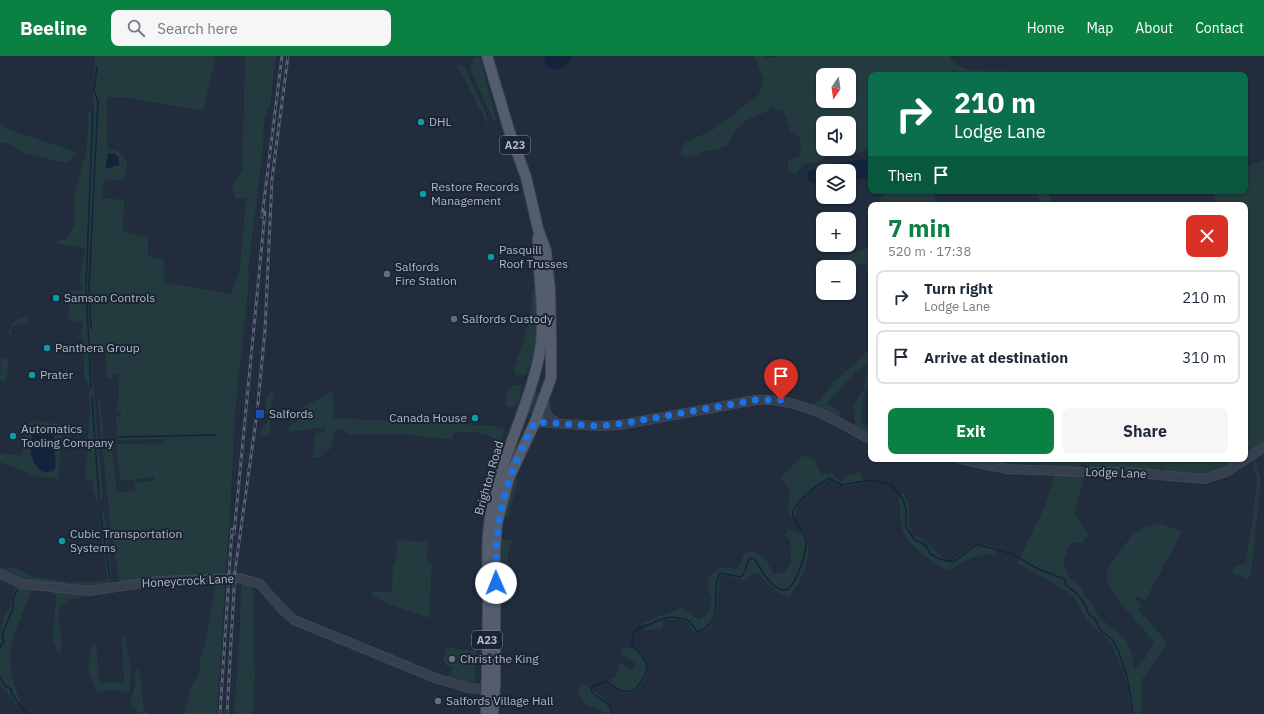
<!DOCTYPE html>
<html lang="en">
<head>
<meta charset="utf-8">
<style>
  :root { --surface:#fff; --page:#f6f6f7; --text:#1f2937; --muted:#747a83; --line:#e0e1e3; --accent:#0b8043 }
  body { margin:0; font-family:"IBM Plex Sans",sans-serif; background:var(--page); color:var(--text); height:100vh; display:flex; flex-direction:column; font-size:15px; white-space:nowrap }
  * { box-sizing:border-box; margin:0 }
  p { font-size:13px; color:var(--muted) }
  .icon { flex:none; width:22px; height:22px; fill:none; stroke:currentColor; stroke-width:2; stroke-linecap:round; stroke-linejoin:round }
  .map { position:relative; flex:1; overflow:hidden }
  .drawer { position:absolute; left:868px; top:146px; width:380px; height:260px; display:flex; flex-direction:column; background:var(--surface); border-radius:8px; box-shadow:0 1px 3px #0004 }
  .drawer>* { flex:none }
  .guide { position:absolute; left:868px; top:16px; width:380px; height:122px; border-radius:8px; box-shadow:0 1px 3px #0004; background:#0b6e4f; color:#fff; overflow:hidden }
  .needle { width:26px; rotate:193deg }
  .tools { position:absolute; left:816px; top:12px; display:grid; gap:8px }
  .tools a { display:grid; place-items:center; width:40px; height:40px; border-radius:8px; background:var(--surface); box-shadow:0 1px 3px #0004; font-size:20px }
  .pin { position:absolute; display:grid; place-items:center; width:34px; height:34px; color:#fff; margin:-41px -17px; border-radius:50% 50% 50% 0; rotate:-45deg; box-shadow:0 0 4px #0007 }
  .pin .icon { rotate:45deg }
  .me { position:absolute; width:44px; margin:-22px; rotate:359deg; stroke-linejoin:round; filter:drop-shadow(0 0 3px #0008) }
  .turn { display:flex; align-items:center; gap:14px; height:84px; padding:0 20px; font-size:18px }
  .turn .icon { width:52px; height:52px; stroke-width:2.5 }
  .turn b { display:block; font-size:28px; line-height:34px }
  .then { display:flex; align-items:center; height:38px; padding:0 20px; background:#0003; gap:8px; font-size:15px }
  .round { display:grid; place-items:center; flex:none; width:42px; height:42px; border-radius:8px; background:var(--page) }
  .summary { display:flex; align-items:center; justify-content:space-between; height:68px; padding:0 20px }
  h1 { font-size:24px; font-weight:700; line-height:30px; color:var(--accent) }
  .action { display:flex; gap:8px; margin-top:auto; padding:8px 20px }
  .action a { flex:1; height:46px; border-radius:8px; background:var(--accent); color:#fff; font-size:16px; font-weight:700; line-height:46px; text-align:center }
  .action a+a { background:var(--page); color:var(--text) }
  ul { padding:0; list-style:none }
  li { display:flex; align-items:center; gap:12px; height:54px; margin:0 8px 6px; padding:0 12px; border:2px solid var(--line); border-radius:8px }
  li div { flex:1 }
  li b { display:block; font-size:15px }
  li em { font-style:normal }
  header { display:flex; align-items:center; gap:24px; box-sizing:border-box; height:56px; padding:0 20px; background:var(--accent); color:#fff }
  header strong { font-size:19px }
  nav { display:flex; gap:22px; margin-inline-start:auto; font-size:14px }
  .search { width:280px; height:36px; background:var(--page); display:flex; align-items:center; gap:10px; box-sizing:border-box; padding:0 14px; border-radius:8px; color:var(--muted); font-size:15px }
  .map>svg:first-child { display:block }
  .green { fill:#233b3e; fill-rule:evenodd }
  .water { fill:#14233c }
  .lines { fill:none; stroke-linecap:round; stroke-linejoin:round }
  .stream { stroke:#14233c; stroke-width:1.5 }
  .tertiary-casing { stroke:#3e4856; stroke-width:10 }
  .primary-casing { stroke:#3e4856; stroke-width:12 }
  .tertiary { stroke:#353f4d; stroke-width:8 }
  .primary { stroke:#535d6d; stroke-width:10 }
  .rail-casing { stroke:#576275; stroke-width:3 }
  .rail { stroke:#1a2432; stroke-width:1.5; stroke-dasharray:4.5; stroke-linecap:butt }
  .route { stroke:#1a73e8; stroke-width:7; stroke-dasharray:0 12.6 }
  .culture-dot { fill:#0f9aa8; stroke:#1a2432; stroke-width:1.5 }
  .service-dot { fill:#5c6f8a; stroke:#1a2432; stroke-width:1.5 }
  .transit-dot { fill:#1a4fb4; stroke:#1a2432; stroke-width:1.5 }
  .worship-dot { fill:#6b7280; stroke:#1a2432; stroke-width:1.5 }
  .labels { text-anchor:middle; stroke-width:4; stroke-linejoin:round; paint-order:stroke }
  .shield { fill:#1a2432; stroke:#838c9c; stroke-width:1 }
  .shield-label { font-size:11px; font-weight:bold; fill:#b0b9c9 }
  .poi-label { font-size:12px; fill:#b0b9c9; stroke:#1a2432; text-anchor:start }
  .street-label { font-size:12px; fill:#b0b9c9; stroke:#1a2432 }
</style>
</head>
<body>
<header>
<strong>Beeline</strong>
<div class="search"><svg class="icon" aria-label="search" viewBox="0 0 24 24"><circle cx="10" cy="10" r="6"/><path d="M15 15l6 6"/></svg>Search here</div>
<nav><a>Home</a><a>Map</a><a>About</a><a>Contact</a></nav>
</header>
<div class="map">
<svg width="1264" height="658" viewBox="0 0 1264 658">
  <rect width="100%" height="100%" fill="#212c3d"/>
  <!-- green -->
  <path class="green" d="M95 0H216L203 55 127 42 107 41V92L119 96 127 105 125 123 104 125 102 142 124 144 123 175 148 181V199L153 202H163L165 214 164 226 231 238 240 212 246 143 235 142 232 131 242 114 245 0H276L270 49 264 63 263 93 248 214 249 222C245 273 237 323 234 374 232 422 230 470 225 518L122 526 119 524 110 467 102 388H109L112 395 117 436 135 435 134 427 154 424V421L120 425 116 388 165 387 164 383 117 384 116 360H121V356L116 355 119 344V318H113V322H107L106 297 104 293 90 294 103 439 100 444 97 445 93 434V425L85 424 90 349H89V330L84 322 83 283 81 278 83 267 67 263 71 234 81 235 82 228 79 227 85 193 56 187 58 184 67 183 75 167 74 140 87 93 88 58 92 54Z
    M477 0 480 2 496 62 495 65 493 64 471 15V5Z
    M754 0H765L766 2 781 0H950L951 4C965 17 989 15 1008 15L1009 19H871V93L841 102 829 100 814 107 804 108 796 118 788 115V105L799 100 801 92 799 81 791 76 783 53 778 56 772 51 765 56 747 64 736 74 728 89 715 94 703 95 691 102 680 98 685 87 714 73 759 38 764 23ZM823 19H849V45H823ZM823 67H849V93H823Z
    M457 8 465 12 485 55 489 71Z
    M0 68 7 73 77 96 67 107 27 98 6 87H0Z
    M1264 103V387L1251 395 1245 394V149H1216L1213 135H1245V112Z
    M890 135H935L934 149H878L881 140Z
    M1036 135H1047L1053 149H1042Z
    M871 191V237L867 207 839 211 838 202Z
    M536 233C538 261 539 294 526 319H515L514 312 525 280 532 248 531 246 533 234Z
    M19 262H28L27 268 18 267 12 271 11 278 8 277 12 268Z
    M871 292V332L866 333C862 343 861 356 862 367L871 374V381L855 371 854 349 864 332 868 309 866 308 854 318 827 347 842 358 839 361 812 350 813 347 818 346 833 327Z
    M1 302 9 304 6 325 0 324Z
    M514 329H523L518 348 510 352 505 348 508 333Z
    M534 333 538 336 539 343 532 357 528 359Z
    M333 335V362L498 370 499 372H505L490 433H485L494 387 492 381 476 376H455L452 382 443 383 400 378H349L341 373 335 375 331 393 323 396 322 402 313 401 315 378 325 376V371L289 376V371L307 357 304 351Z
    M271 336 274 337 270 358H265L266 340H269Z
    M100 342 104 383 101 382 98 344Z
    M31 364 63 369 58 423 36 420 0 406V397L22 400 26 372Z
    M267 364H270V379L260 381 262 370 266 369Z
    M804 399 814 403 822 418 831 417 841 425 845 420 860 416 864 427 844 431 832 424 828 425C818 432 792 447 796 461H791L787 452 790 436 781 421Z
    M969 403 1224 404 1239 403C1207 423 1201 420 1165 416L1163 412H1160L1158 415 1139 414 1137 411 1129 413 1128 410 1122 413H1087L1085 407H1081L1078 412 1051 411 1032 407 998 409Z
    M1255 403 1261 423 1251 518 1248 523 1232 517 1235 511 1245 508 1253 460 1257 422 1252 405Z
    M1054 419 1084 421 1074 458 1089 478 1083 487H1070L1063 507 1070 522 1079 529 1100 562 1125 582 1132 598 1134 613 1144 604 1154 586 1117 543 1107 526V514L1131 480 1145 471 1159 467 1182 476 1145 545 1137 540 1135 542 1141 550 1138 554 1149 564 1167 588 1141 625 1142 658H1131L1125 620 1111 587 1087 564 1074 541 1054 527 1017 507 1045 450Z
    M515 422 518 424 509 459 502 463 511 429Z
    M903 437 909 447V470L912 477 929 488 941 501 951 505C970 492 974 483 997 492L994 499C971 496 965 510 945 514 933 507 909 489 904 477 899 467 900 451 899 440Z
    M98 453H101L104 457 112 521 110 528 89 532 27 526 0 515V511L4 513 14 511 34 521 70 526 103 525 107 522Z
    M788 473 798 477 803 475C815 496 804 523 789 540 777 540 765 524 757 516L743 524 722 519C712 540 728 568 697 578 692 575 692 574 689 569 684 561 670 563 662 565L663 572 645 575 642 567 681 552 699 564 709 556 712 542 707 530 709 521 720 511 737 513 745 497 753 495 766 503 773 518 784 516 791 507 790 483 785 480Z
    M502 483 511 484 513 489H509L507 518 500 517V485Z
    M397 484 428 486 427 507 432 508 429 562 392 549 372 540 373 535 392 536 393 507 396 506Z
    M216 525 224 526 225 533 217 658H184L191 630 200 615V605L206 583Z
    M241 527 251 530 254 535V609C256 618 255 620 254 628 253 638 255 648 253 658H234L240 572Z
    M15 531 32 533C14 580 0 597 21 647L16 648C11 640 3 635 0 628V578L4 561 9 554Z
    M53 535 81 538 79 542 71 543 60 549C56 568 63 578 61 595H57L53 585 56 540Z
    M124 577 131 615 129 636 110 634 98 636 96 634 88 612 92 589 96 588 99 627 124 626 122 581Z
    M447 591 455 592 457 594H476L474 616 476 620 473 627 468 628 447 621 453 612 445 609 446 606 443 604Z
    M627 592H637C652 610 652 616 637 635 616 640 623 637 607 626L608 623H612L617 618 619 607H623L627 612 634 613 635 607 622 599 620 593Z
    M135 614H138L140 617 144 654 146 656 151 658H138L135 651 130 648 135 630Z
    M581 629C591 629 612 647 614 658H602L601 654 585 649 577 636Z"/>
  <!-- water -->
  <path class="water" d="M544 0H571V3C565 12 555 17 546 9Z
    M108 97 115 98 119 102V109L106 113C105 107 108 103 108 97Z
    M864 103 871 110V118L867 123H849V115H823V127H811L808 123 807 117C823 106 846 107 864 103Z
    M40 370C56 373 55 380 55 394 55 401 56 407 55 413 36 429 19 383 40 370Z"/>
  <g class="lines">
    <!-- stream -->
    <path class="stream" d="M91 273 89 230 98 45 94 34 97 11
      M91 333 86 231 93 50
      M92 342 99 443
      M119 381 215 379
      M100 455 110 522
      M0 591 4 585 2 579 13 552V543L17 534
      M0 620 4 629 12 634 11 637 27 658
      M612 658C610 642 597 645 591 634L593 630 607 625C620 634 618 638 635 634 652 612 651 609 632 589V581L636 574 662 563 672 561 685 563 690 566 697 576C727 567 709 535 720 517L741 521C747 515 745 508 750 502L755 503C760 513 764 520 772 528 776 532 783 536 788 533 797 527 807 495 806 485 804 474 791 466 793 455 796 445 820 427 829 422L842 429 871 424 891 428 903 443 906 454V471L914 483 927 490 930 498 940 503 953 506 976 489H980L1012 498 1038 513 1064 523 1067 530 1075 536 1085 548 1088 557 1095 563 1100 574 1112 583 1118 594 1127 620 1133 658"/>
    <defs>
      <path id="tertiary" d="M544 343C545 355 545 361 556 366
        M535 366 597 370 620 369 756 344C798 341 835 364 871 384
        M960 403 1007 413 1082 416H1126L1204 423 1226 416 1264 391
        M0 518 22 528 89 535 157 525 240 522 260 528 282 553 294 564 438 623 469 632 492 634"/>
      <path id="primary" d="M487 0 509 74 526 121 538 173 546 195 550 235 551 284V322L535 366 509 422 497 467 495 494V629L493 658
        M486 658C487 617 488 575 488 534 488 513 486 491 489 470 495 413 526 360 538 305 548 263 537 222 538 181"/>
    </defs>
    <!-- tertiary casing -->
    <use href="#tertiary" class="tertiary-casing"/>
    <!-- primary casing -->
    <use href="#primary" class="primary-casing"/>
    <!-- tertiary -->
    <use href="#tertiary" class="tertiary"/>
    <!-- primary -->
    <use href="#primary" class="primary"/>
    <defs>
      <path id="rail" d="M262 161 282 0
        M234 478 265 156
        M220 658 232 473
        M227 658 235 515 257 357 265 274 272 123 288 0"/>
    </defs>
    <!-- rail casing -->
    <use href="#rail" class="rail-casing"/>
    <!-- rail -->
    <use href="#rail" class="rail"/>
  </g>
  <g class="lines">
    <!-- route -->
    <path class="route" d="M496 527C494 460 505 425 535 366L597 370 620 368 756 344H781"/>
  </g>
  <!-- markers -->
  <g class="culture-dot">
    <circle cx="421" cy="66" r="4"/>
    <circle cx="423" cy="138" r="4"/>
    <circle cx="491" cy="201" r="4"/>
    <circle cx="56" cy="242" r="4"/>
    <circle cx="47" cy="292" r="4"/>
    <circle cx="32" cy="319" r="4"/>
    <circle cx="475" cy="362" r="4"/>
    <circle cx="13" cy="380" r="4"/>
    <circle cx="62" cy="485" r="4"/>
  </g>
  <g class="service-dot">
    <circle cx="387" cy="218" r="4"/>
    <circle cx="454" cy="263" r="4"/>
    <circle cx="438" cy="645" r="4"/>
  </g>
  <rect class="transit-dot" x="255" y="353" width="10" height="10" rx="2"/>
  <circle class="worship-dot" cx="452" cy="603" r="4"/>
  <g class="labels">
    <!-- shield labels -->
    <g class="shield">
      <rect x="500" y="80" width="30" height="18" rx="3"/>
      <rect x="472" y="575" width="30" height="18" rx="3"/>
    </g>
    <g class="shield-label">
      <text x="515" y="93">A23</text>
      <text x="487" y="588">A23</text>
    </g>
    <!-- poi labels -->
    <g class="poi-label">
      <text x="429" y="70">DHL</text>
      <text x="431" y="135">Restore Records<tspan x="431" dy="14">Management</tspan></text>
      <text x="499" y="198">Pasquill<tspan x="499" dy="14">Roof Trusses</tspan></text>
      <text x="395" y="215">Salfords<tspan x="395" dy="14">Fire Station</tspan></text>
      <text x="64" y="246">Samson Controls</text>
      <text x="462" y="267">Salfords Custody</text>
      <text x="55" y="296">Panthera Group</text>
      <text x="40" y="323">Prater</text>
      <text x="269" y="362">Salfords</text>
      <text x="467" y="366" text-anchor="end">Canada House</text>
      <text x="21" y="377">Automatics<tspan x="21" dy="14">Tooling Company</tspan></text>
      <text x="70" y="482">Cubic Transportation<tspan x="70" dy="14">Systems</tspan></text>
      <text x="460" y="607">Christ the King</text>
      <text x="446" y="649">Salfords Village Hall</text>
    </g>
    <!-- street labels -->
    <g class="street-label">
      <text transform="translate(1116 417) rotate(2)" y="4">Lodge Lane</text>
      <text transform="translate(489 422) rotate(-74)" y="4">Brighton Road</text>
      <text transform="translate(188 525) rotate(-3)" y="4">Honeycrock Lane</text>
    </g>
  </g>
</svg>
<div class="tools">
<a><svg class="needle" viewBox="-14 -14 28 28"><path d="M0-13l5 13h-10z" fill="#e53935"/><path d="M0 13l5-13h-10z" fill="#747a83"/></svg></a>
<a><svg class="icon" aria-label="sound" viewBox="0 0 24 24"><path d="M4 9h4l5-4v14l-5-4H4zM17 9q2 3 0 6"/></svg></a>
<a><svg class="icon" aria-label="layers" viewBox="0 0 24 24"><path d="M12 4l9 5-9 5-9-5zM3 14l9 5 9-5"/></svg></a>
<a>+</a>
<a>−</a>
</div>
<div class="pin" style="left:781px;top:344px;background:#d93025"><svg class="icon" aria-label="arrive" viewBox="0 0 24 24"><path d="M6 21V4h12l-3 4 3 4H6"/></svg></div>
<svg class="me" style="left:496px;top:527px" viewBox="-20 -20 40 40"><circle r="19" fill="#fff"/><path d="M0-13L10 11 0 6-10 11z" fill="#1a73e8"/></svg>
<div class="guide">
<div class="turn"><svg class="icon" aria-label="right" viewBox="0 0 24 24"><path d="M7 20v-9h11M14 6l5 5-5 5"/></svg><div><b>210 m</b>Lodge Lane</div></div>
<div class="then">Then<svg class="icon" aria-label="arrive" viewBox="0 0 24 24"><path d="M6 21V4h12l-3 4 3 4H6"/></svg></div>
</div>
<section class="drawer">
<div class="summary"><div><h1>7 min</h1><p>520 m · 17:38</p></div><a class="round" style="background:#d93025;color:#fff"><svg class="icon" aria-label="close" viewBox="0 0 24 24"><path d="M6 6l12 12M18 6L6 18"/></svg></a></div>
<ul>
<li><svg class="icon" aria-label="right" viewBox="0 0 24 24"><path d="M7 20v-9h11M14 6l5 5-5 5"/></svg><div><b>Turn right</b><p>Lodge Lane</p></div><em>210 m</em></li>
<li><svg class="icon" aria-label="arrive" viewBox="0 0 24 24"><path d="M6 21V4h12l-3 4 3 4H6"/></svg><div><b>Arrive at destination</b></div><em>310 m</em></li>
</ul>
<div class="action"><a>Exit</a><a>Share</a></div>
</section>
</div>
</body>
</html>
